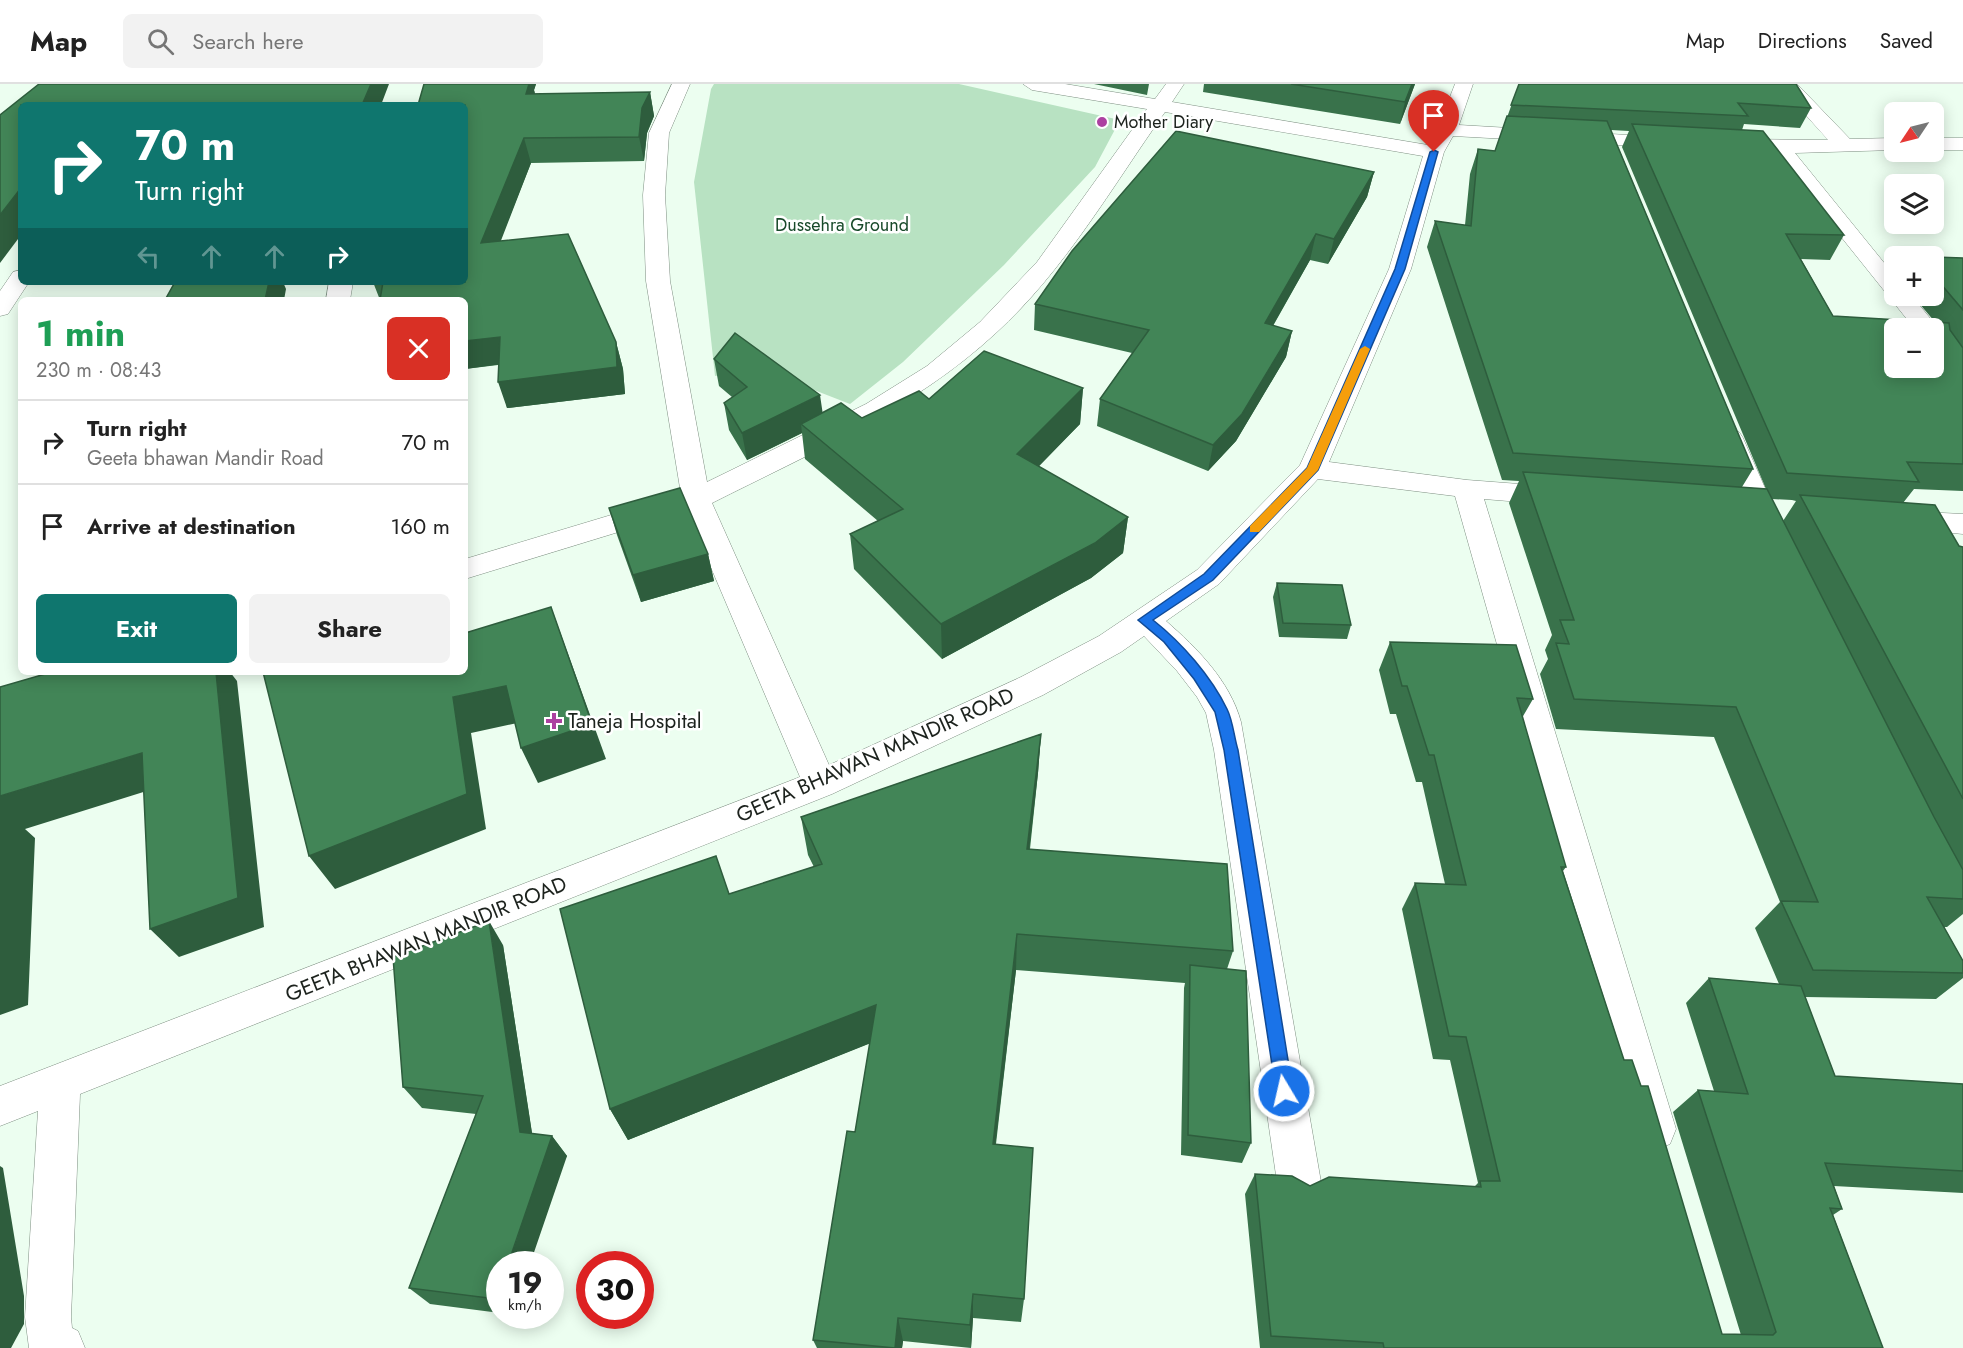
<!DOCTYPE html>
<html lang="en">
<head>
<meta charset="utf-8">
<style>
  :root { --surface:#fff; --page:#f2f2f2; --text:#222; --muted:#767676; --line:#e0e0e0; --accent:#0f766e }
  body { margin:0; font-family:Jost,sans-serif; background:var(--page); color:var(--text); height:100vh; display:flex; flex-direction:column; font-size:22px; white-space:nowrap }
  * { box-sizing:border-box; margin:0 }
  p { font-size:20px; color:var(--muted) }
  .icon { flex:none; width:33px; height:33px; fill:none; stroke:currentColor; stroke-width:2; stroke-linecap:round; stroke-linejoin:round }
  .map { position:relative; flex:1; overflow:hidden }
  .drawer { position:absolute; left:18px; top:213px; width:450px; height:378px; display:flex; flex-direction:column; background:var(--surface); border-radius:9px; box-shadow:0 3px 15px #0003 }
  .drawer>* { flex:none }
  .banner { position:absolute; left:18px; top:18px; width:450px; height:183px; border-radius:9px; box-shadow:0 3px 15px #0003; background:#0f766e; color:#fff; overflow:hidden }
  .needle { width:39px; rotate:235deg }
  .tools { position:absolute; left:1884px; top:18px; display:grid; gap:12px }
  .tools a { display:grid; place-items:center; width:60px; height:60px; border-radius:9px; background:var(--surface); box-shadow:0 3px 15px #0003; font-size:30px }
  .speed { position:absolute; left:486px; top:1167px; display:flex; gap:12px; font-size:30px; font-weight:700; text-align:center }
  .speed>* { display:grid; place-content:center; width:78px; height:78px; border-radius:50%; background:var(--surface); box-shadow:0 3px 15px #0003; line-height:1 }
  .speed small { font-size:15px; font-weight:400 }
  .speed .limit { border:9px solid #d22; background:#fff; color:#111 }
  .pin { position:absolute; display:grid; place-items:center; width:51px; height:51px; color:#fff; margin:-62px -26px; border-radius:50% 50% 50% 0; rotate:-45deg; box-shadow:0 0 6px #0007 }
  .pin .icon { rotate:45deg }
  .me { position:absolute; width:66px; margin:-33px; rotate:351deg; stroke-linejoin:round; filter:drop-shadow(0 0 4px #0008) }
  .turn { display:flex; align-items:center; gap:21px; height:126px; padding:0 18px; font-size:27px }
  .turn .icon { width:78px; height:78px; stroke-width:2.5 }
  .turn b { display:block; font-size:42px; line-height:51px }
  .lanes { display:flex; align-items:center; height:57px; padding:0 18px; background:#0003; justify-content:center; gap:30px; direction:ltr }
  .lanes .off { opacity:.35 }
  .round { display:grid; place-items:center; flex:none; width:63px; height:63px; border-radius:9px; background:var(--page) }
  .head { display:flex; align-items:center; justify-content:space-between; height:102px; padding:0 18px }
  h1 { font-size:36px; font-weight:700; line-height:45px; color:#1e9e55 }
  .primary-button { display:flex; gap:12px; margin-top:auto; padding:12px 18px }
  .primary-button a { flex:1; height:69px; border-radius:9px; background:var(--accent); color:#fff; font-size:24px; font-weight:700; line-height:69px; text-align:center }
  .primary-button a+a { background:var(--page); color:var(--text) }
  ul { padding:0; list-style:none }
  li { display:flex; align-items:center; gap:18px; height:84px; padding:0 18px; border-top:2px solid var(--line) }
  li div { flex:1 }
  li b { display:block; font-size:22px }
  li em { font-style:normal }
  header { display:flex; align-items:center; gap:36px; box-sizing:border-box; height:84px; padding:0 30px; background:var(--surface); border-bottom:2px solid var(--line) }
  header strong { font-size:28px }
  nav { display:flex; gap:33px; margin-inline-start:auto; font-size:21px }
  .search { width:420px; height:54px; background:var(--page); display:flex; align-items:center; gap:15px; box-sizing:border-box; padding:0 21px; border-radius:9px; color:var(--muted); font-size:22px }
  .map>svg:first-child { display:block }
  .green { fill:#b8e2c2 }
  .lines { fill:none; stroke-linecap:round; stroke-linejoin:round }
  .street-casing { stroke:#7e8f82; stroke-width:1 }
  .street { fill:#fff; fill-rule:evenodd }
  .wall { fill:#39724b; fill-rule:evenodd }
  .shaded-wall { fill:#2e5d3d }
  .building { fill:#428557; stroke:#2e5d3d; stroke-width:1.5; fill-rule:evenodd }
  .route { fill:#1a73e8; stroke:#114b97; stroke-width:1.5 }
  .slow { fill:#f59e0b }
  .poi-dot { fill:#ac41a1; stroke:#fff; stroke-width:2 }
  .labels { text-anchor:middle; stroke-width:5; stroke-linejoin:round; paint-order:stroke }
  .far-poi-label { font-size:18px; fill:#1c221d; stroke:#fff; text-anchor:start }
  .far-park-label { font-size:18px; fill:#184a2a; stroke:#fff }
  .poi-label { font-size:21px; fill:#1c221d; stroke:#fff; text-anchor:start }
  .street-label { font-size:21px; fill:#1c221d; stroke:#fff }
</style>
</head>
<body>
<header>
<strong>Map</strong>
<div class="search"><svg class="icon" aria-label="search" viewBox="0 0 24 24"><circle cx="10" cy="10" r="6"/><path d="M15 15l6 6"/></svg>Search here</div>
<nav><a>Map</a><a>Directions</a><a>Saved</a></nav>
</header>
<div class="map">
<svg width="1963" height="1264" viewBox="0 0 1963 1264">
  <rect width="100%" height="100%" fill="#ecfef0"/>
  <!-- green -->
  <path class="green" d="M714 0H959L1120 36 1095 83 1004 181 903 278 850 320 760 285 715 292 694 98 711 5Z"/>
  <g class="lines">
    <defs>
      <path id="street" d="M672 0H690L669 49 665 111 670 197 707 398 866 320 927 282 980 238 1037 178 1147 25 1032 6 1023 0H1065L1155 15 1166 0H1184L1172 18 1428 61 1437 46 1455 0H1473L1459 41 1678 54 1681 58 1678 62 1671 64 1453 52 1444 68 1411 185 1329 378 1467 396 1558 403 1568 406 1572 412 1568 418 1558 421 1484 415 1676 1045 1670 1060 1655 1066 1640 1060 1634 1045 1455 412 1318 395 1219 500 1166 537C1197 564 1230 597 1241 638L1321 1098 1314 1113 1299 1120 1284 1113 1277 1098 1214 666 1206 629 1197 613 1177 587 1144 552 1121 568 1043 611 832 710 80 1010 71 1233 72 1244 78 1247 85 1264H29L25 1233 38 1027 0 1042V1002L800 693 687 427 465 495V475L681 410 646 197 643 111 649 49ZM1165 28 1423 72 1389 185 1300 381 1197 486 1099 552 1021 593 829 681 712 419C811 369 914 325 996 249 1064 187 1112 103 1165 28Z
        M1778 0H1797L1850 55 1894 54V66L1795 69 1894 191V212H1912L1938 244 1935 249 1934 244H1914L1774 69 1724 65 1721 61 1724 57 1731 55 1828 56Z
        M1934 54H1963V66H1934Z
        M21 186V198H29L8 230 0 232V207L13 188Z
        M329 198H353L350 216H326Z
        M1730 346 1739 348 1743 354 1783 445 1779 452 1769 455 1759 452 1755 445 1717 354 1721 348Z
        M1902 427 1963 430V450L1892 443 1888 436 1892 429Z"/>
    </defs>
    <!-- street casing -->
    <use href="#street" class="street-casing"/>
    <!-- street -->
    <use href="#street" class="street"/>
  </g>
  <!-- wall -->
  <path class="wall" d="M424 0H536L534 6 535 10 650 8 654 32 647 49 644 77 531 79 500 157 616 258 623 285 625 310 507 324 498 281 465 285V216H380L373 198H465Z
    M1094 0H1149L1147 11Z
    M1204 0H1415L1400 40 1203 8Z
    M1519 0 1811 24 1800 44 1744 40 1742 46 1844 151 1830 176 1801 175 1833 232 1935 238 1913 212H1934V173L1963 174V407L1914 405 1903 419 1959 462 1963 463V830L1947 843H1944L1963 877V894L1936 915 1805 913 1835 992 1963 1000V1109L1834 1102 1842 1125 1833 1131 1883 1264H1260L1245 1110 1255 1090 1310 1102H1475L1478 1099 1450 976 1433 975 1402 825 1415 799 1445 800 1422 698H1416L1396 630H1390L1379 586 1390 558 1533 615 1522 634 1566 783 1563 787 1624 976 1722 1250 1741 1251 1673 1028 1698 1006 1714 1007 1686 919 1709 894 1779 900 1755 844 1780 818 1714 653 1556 645 1540 590 1548 575 1545 566 1552 551 1509 419 1519 397 1502 396 1427 163 1435 137 1465 141 1470 90 1478 65 1495 67ZM1611 46 1629 47 1622 63 1766 405 1742 403 1753 385ZM1772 415 1792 416 1796 417 1783 437Z
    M1374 88 1367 113 1328 180 1310 176 1273 242 1292 247 1286 273 1236 357 1208 387 1097 342 1100 315 1132 269 1034 246 1035 220Z
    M714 275 822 329 862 334 929 315 1083 304 1080 340 1038 382 1128 433 1123 469 1091 494 942 575 854 485 850 450 878 437 805 375 802 349 747 376 729 346 724 319 732 313 719 302Z
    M609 424 708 470 714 497 641 518 617 451Z
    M1277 499 1351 541 1347 555 1279 553 1273 513Z
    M1041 650 1038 689 1030 765 1233 867 1227 885 1251 1059 1242 1079 1181 1071 1184 904 1185 899 1016 886 996 1060 1024 1215 1021 1238 973 1234 971 1264 903 1257 902 1264H817L813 1256 855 1048 870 959 628 1056 610 1025 729 810 814 783 808 771 801 733Z
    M503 861 532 1050 552 1052 567 1072 500 1180V1229L430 1220 409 1204 476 1030 422 1024 403 1003Z"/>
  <!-- shaded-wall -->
  <path class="shaded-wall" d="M371 0H389L381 21H362Z
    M525 0H536L534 6 537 18 526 10Z
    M1412 0H1415L1400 40 1405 18Z
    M650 8 654 32 647 49 644 77 639 53 642 24Z
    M524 54 531 79 490 185 481 159Z
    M1374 88 1367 113 1328 180 1334 155Z
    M21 104V151L0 179V131Z
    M1316 150 1310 176 1259 266 1265 239Z
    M269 198H283L286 205 284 216H265Z
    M1292 247 1286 273 1236 357 1208 387 1213 361Z
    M500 253 509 279 465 285V257Z
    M616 258 623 285 625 310 507 324 498 298Z
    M1083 304 1080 340 1016 406 1017 370Z
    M820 311 824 338 801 340 802 349 747 376 742 349Z
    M1128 433 1123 469 1091 494 942 575 941 540Z
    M708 470 714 497 641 518 633 491Z
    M551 523 606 675 538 699 521 664Z
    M216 588H230L237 597 264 843 179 873 150 845Z
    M506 602 522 638 471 649 486 745 335 805 309 772 453 613Z
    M1041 650 1038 689 1025 802 1027 765Z
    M142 669 169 700 25 745 35 754 28 921 0 931V712Z
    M489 837 503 861 535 1068 520 1048Z
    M1017 850 1016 886 992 1089 993 1060Z
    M876 921 881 955 628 1056 610 1025Z
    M552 1052 567 1072 530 1180H508Z
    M0 1082 3 1084 24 1212V1240L11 1264H0Z
    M500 1205V1218L496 1215Z
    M973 1210V1234L971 1264 970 1241Z
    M898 1234 903 1257 902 1264H895Z"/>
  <!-- building -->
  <path class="building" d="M39 0H371L362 21H21V104L0 131V31Z
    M424 0H529L526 10 650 8 642 24 639 53 524 54 481 159 568 150 616 258 617 283 498 298 500 253 465 257V216H380L383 198H465V21H418Z
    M1291 0H1412L1405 18Z
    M1519 0H1796L1811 24 1738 19 1748 32 1511 21Z
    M1507 32 1607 37 1753 385 1513 369 1435 137 1471 142 1478 65 1495 67Z
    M1632 40 1763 47 1844 151 1786 150 1833 232 1949 239 1950 246 1963 264V380L1907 378 1919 398 1787 389ZM1894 244H1934V284H1894Z
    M1176 47 1374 88 1334 155 1316 150 1265 239 1292 247 1242 330 1213 361 1100 315 1149 246 1035 220 1072 167Z
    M1934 173 1963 174V226L1934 192Z
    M175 198H269L265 216H165Z
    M735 249 820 311 742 349 724 319 747 303 714 275Z
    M984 267 1083 304 1017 370 1128 433 1095 459 941 540 850 450 903 425 801 340 841 319 862 334 919 307 929 315Z
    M1523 388 1767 405 1934 733 1963 786V815L1927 813 1963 877V889L1813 886 1781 817 1818 818 1736 623 1574 615 1556 559 1569 560 1560 536H1574Z
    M680 404 708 470 633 491 609 424Z
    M1800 411 1935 421 1959 462 1963 463V715Z
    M1277 499 1342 501 1351 541 1283 539Z
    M551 523 592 640 521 664 506 602 453 613 467 710 309 772 263 588H465V549Z
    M1390 558 1516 561 1533 615 1517 614 1566 783H1561L1624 976H1632L1641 1002H1648L1722 1250 1773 1251 1776 1248 1698 1006 1748 1010 1709 894 1801 902 1835 992 1963 1000V1087L1825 1079 1842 1125 1830 1124 1883 1264H1384L1383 1259 1271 1252 1255 1090 1292 1092 1310 1102 1329 1093 1481 1103 1480 1097H1500L1466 953 1449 952 1415 799 1466 801 1434 671H1429L1407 602H1402Z
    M52 588H216L238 814 150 845 142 669 0 712V603Z
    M1041 650 1027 765 1227 780 1233 867 1017 850 993 1060 1033 1064 1024 1215 973 1210 970 1241 898 1234 895 1264 813 1256 847 1047 855 1048 876 921 610 1025 560 825 716 772 729 810 822 780 801 733Z
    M489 837 520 1048 552 1052 508 1180H500V1205L496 1215 409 1204 483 1012 403 1003 393 873Z
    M1190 881 1246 887 1251 1059 1188 1051Z"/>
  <!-- route -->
  <path class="route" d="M1434 66 1438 68 1405 185 1318 386 1213 496 1153 536C1182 559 1211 592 1227 625 1233 637 1234 653 1238 666L1293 1007 1290 1013 1284 1015 1278 1013 1276 1007 1224 666 1215 628 1194 595 1164 558 1138 536 1204 490 1307 384 1395 185 1430 68Z"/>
  <!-- slow -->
  <path class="slow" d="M1365 262 1370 265 1318 386 1259 448H1250V442L1307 384 1360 265Z"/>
  <!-- markers -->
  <g class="poi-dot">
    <circle cx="1102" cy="38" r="6"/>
    <path d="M551 628h6v6h6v6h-6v6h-6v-6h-6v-6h6z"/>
  </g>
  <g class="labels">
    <!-- far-poi labels -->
    <g class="far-poi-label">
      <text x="1114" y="44">Mother Diary</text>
    </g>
    <!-- far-park labels -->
    <g class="far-park-label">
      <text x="842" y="147">Dussehra Ground</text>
    </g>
    <!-- poi labels -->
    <g class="poi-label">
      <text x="568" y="644">Taneja Hospital</text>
    </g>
    <!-- street labels -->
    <g class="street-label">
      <text transform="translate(875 671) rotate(-24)" y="7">GEETA BHAWAN MANDIR ROAD</text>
      <text transform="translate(426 855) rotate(-22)" y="7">GEETA BHAWAN MANDIR ROAD</text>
    </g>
  </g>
</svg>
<div class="tools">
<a><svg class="needle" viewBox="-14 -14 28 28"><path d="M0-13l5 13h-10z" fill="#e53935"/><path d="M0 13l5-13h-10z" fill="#767676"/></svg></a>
<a><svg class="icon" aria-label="layers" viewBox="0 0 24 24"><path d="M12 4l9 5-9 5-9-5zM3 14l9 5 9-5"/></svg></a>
<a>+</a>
<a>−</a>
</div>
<div class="speed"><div>19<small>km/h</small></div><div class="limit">30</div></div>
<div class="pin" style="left:1434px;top:68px;background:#d93025"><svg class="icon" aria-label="arrive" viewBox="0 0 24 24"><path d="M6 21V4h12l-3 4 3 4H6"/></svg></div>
<svg class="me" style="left:1284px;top:1007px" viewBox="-20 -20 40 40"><circle r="17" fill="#1a73e8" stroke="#fff" stroke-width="3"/><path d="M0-11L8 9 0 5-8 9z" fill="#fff"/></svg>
<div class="banner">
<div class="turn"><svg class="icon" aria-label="right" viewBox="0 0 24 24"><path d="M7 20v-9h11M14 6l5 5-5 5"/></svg><div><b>70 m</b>Turn right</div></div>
<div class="lanes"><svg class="icon off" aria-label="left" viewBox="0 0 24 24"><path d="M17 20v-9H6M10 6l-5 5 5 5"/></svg><svg class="icon off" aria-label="ahead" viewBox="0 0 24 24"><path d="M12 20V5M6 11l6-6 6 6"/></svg><svg class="icon off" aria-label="ahead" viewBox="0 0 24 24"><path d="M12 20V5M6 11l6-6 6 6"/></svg><svg class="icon" aria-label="right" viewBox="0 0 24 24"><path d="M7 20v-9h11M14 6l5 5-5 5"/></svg></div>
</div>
<section class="drawer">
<div class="head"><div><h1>1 min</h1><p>230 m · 08:43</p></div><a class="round" style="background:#d93025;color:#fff"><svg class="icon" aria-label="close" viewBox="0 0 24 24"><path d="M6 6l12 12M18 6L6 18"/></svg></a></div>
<ul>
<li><svg class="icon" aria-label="right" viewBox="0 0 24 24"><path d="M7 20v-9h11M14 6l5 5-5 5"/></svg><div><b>Turn right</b><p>Geeta bhawan Mandir Road</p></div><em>70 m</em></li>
<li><svg class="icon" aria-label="arrive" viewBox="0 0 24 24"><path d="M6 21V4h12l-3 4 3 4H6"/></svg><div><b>Arrive at destination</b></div><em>160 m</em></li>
</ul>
<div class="primary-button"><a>Exit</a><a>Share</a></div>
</section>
</div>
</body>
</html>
